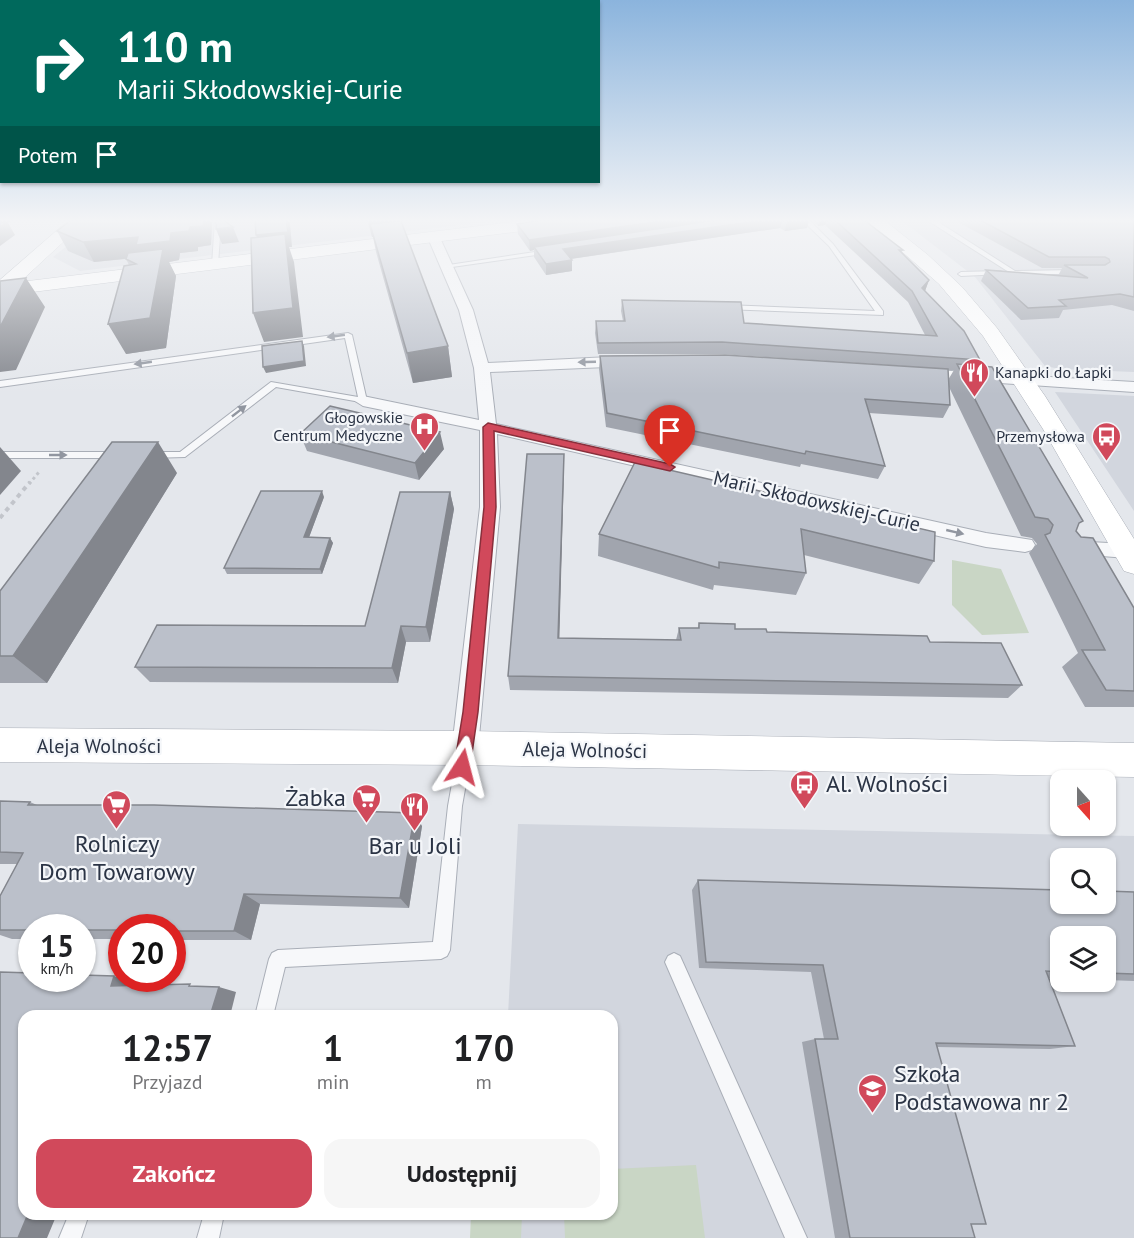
<!DOCTYPE html>
<html lang="pl">
<head>
<meta charset="utf-8">
<style>
  :root { --surface:#fff; --page:#f6f6f6; --text:#202124; --muted:#757577; --accent:#d1495b }
  body { margin:0; font-family:"PT Sans",sans-serif; background:var(--page); color:var(--text); height:100vh; display:flex; flex-direction:column; font-size:22px; white-space:nowrap }
  * { box-sizing:border-box; margin:0 }
  p { font-size:20px; color:var(--muted) }
  .icon { flex:none; width:33px; height:33px; fill:none; stroke:currentColor; stroke-width:2; stroke-linecap:round; stroke-linejoin:round }
  .map { position:relative; flex:1; overflow:hidden }
  .side { position:absolute; left:18px; top:1010px; width:600px; height:210px; display:flex; flex-direction:column; background:var(--surface); border-radius:18px; box-shadow:0 2px 4px #0004 }
  .side>* { flex:none }
  .hud { position:absolute; left:0px; top:0px; width:600px; height:183px; box-shadow:0 2px 4px #0004; background:#00695c; color:#fff; overflow:hidden }
  .needle { width:39px; rotate:159deg }
  .tools { position:absolute; left:1050px; top:770px; display:grid; gap:12px }
  .tools a { display:grid; place-items:center; width:66px; height:66px; border-radius:12px; background:var(--surface); box-shadow:0 2px 4px #0004; font-size:30px }
  .speed { position:absolute; left:18px; top:914px; display:flex; gap:12px; font-size:30px; font-weight:700; text-align:center }
  .speed>* { display:grid; place-content:center; width:78px; height:78px; border-radius:50%; background:var(--surface); box-shadow:0 2px 4px #0004; line-height:1 }
  .speed small { font-size:15px; font-weight:400 }
  .speed .limit { border:9px solid #d22; background:#fff; color:#111 }
  .pin { position:absolute; display:grid; place-items:center; width:51px; height:51px; color:#fff; margin:-62px -26px; border-radius:50% 50% 50% 0; rotate:-45deg; box-shadow:0 0 6px #0007 }
  .pin .icon { rotate:45deg }
  .me { position:absolute; width:66px; margin:-33px; rotate:9deg; stroke-linejoin:round; filter:drop-shadow(0 0 4px #0008) }
  .turn { display:flex; align-items:center; gap:21px; height:126px; padding:0 18px; font-size:27px }
  .turn .icon { width:78px; height:78px; stroke-width:2.5 }
  .turn b { display:block; font-size:42px; line-height:51px }
  .then { display:flex; align-items:center; height:57px; padding:0 18px; background:#0003; gap:12px; font-size:22px }
  .eta { display:flex; justify-content:space-evenly; align-items:center; height:102px; text-align:center }
  .eta b { font-size:36px; font-weight:700; line-height:42px }
  .primary-button { display:flex; gap:12px; margin-top:auto; padding:12px 18px }
  .primary-button a { flex:1; height:69px; border-radius:18px; background:var(--accent); color:#fff; font-size:24px; font-weight:700; line-height:69px; text-align:center }
  .primary-button a+a { background:var(--page); color:var(--text) }
  .map>svg:first-child { display:block }
  .built { fill:#d2d6de; fill-rule:evenodd }
  .green { fill:#c9d6c5 }
  .lines { fill:none; stroke-linecap:round; stroke-linejoin:round }
  .lane-casing { stroke:#a9aeb7; stroke-width:2 }
  .street-casing { stroke:#a9aeb7; stroke-width:2 }
  .secondary-casing { stroke:#a9aeb7; stroke-width:1 }
  .path-far1 { stroke:#c2c5cb; stroke-width:3; stroke-dasharray:3 3; stroke-linecap:butt }
  .path { stroke:#c2c5cb; stroke-width:4; stroke-dasharray:4.5 4.5; stroke-linecap:butt }
  .lane { fill:#f7f8fa; fill-rule:evenodd }
  .street { fill:#f7f8fa; fill-rule:evenodd }
  .secondary { fill:#fff; fill-rule:evenodd }
  .wall { fill:#a1a5ae; fill-rule:evenodd }
  .shaded-wall { fill:#83868d }
  .building { fill:#bbc0ca; stroke:#83868d; stroke-width:1.5 }
  .oneway { fill:#9196a0 }
  .route { fill:#d1495b; stroke:#882f3b; stroke-width:1.5 }
  .labels { text-anchor:middle; stroke-width:4.5; stroke-linejoin:round; paint-order:stroke }
  .far-poi-label { font-size:16px; fill:#2b3445; stroke:#f4f6f9; text-anchor:end }
  .street-label { font-size:20px; fill:#2b3445; stroke:#f4f6f9 }
  .near-poi-label { font-size:24px; fill:#2b3445; stroke:#f4f6f9; text-anchor:start }
</style>
</head>
<body>
<div class="map">
<svg width="1134" height="1238" viewBox="0 0 1134 1238">
  <rect width="100%" height="100%" fill="#e4e7ec"/>
  <!-- built -->
  <path class="built" d="M99 220H501L80 271 53 257Z
    M901 220H1134V372L1060 369 1045 366 975 277Z
    M1055 392 1134 396V511Z
    M518 824 1134 836V1238H496L497 1214H612V1016L508 1015ZM1060 858H1106V903H1060ZM1060 936H1106V981H1060Z"/>
  <!-- green -->
  <path class="green" d="M952 560 1001 569 1029 633 982 635 952 605Z
    M696 1165 705 1238H565L564 1214H612V1169Z
    M471 1214H522L521 1238H470Z"/>
  <g class="lines">
    <defs>
      <path id="lane" d="M215 220H221L218 265 215 267 212 265Z
        M802 220H809L833 244 883 311V315L722 309V305H725L875 311 829 246Z
        M927 220H935L1015 271 1076 270 1079 272 1076 274H1012Z
        M548 250 551 252 550 253 445 268 442 266Z
        M1000 271 1002 272V274L961 276 958 274 961 272Z
        M348 333 352 335 367 401 366 403 276 387 185 457 149 458 144 455 149 452H180L271 382 358 397 345 338 0 387V381Z
        M0 452H117L122 455 117 458H0Z
        M465 744 470 745 472 750 462 806 450 950 447 956 441 959 285 967 273 1016H255L269 959 272 953 278 950 433 942 448 806 458 750 460 745Z
        M674 953 680 956 807 1238H785L665 962 668 956Z
        M69 1214H89L81 1238H59Z
        M204 1214H224L219 1238H197Z"/>
      <path id="street" d="M434 234 440 238 473 310 488 363 630 356 638 361 630 366 490 372 496 424 986 533 1032 540 1035 545 1032 550 1025 552 986 547 497 434 500 507 478 748 474 756 465 760 456 756 452 748 480 507V430L363 406 355 401 363 396 479 420 474 368 459 310 428 238Z
        M918 369 1134 382V392L913 377 910 374 913 371Z
        M1071 541 1127 544 1134 546V556L1127 558 1064 553 1061 548 1064 543Z"/>
      <path id="secondary" d="M69 220H87L20 282 529 220H579L571 225 0 296V280Z
        M866 220H884L928 255 962 287 997 328 1045 396 1134 539V574L1124 571 1043 429 983 336 939 284Z
        M0 728 465 731 1134 743V777L465 765 0 762Z"/>
    </defs>
    <!-- lane casing -->
    <use href="#lane" class="lane-casing"/>
    <!-- street casing -->
    <use href="#street" class="street-casing"/>
    <!-- secondary casing -->
    <use href="#secondary" class="secondary-casing"/>
    <!-- path-far1 -->
    <path class="path-far1" d="M29 484 39 472"/>
    <!-- path -->
    <path class="path" d="M0 518 30 482"/>
    <!-- lane -->
    <use href="#lane" class="lane"/>
    <!-- street -->
    <use href="#street" class="street"/>
    <!-- secondary -->
    <use href="#secondary" class="secondary"/>
  </g>
  <!-- wall -->
  <path class="wall" d="M71 220H211L212 224 211 245 198 247V251L180 253 179 260 169 262 176 276 166 348 126 354 129 265 126 259 94 262 68 251 57 231Z
    M367 220H399L448 346 452 377 413 383 376 252 373 237H372Z
    M567 220H809L807 228 785 231 780 228 571 259 572 271 546 275 534 257V250L530 251 518 234 517 224Z
    M812 220H864L903 250 901 253 929 280 925 291 980 360 977 366 1076 529V531L1134 608V707H1085L1062 667 1078 653 1029 553 1037 544 1032 538 1021 536 949 387 950 405 943 418 869 413 885 466 878 479 801 464 800 467 606 427 599 369 600 356 918 367 720 354H598L595 333 596 321H623L621 311 622 300 744 323 925 335 908 302 825 225 818 226ZM948 370H954L948 380Z
    M959 220H1134V311L1112 305 1063 310 1059 318 1021 320 981 281 986 270 1058 276 1062 268H1042L958 222Z
    M300 434 444 449 419 480 307 451Z
    M564 454 559 638 676 640 679 628H698L699 623 735 629 767 632 930 642 1022 685 1008 698 510 690 508 676Z
    M635 462 934 561 919 584 804 555 806 573 796 595 714 585 713 590 598 556 599 534Z
    M177 473 47 683H0V591Z
    M450 492 454 509 430 642H406L398 683 150 682 135 667 365 626Z
    M324 497 309 537 330 538 333 543 322 574H227L224 568Z
    M0 801 30 802 37 805 422 826 409 908 260 904 251 940H172V927H122V939H82V927H32V939H12L0 935V896L17 864H0Z
    M698 880 1134 892V981L1106 980V936H1060V979L1049 978 1075 1046 1050 1049 937 1047 971 1224 975 1238H835L802 1042 815 1039H824L811 972 699 968 692 890Z"/>
  <!-- shaded-wall -->
  <path class="shaded-wall" d="M0 220H12L8 223 15 235 0 246Z
    M204 220H211L212 224 211 245 198 247V251L180 253 179 260 169 262 176 276 166 348 126 354 108 324 142 257 94 262 83 242 171 233 190 227Z
    M286 220H289L290 223 292 247H289L294 262 303 337 264 342 253 313 261 250 256 235Z
    M384 220H399L401 233 370 224 373 237H372L369 222Z
    M668 220H737L534 247V250L530 251 529 240Z
    M763 220H782L780 228 563 260V249Z
    M791 220H809L807 228 785 231 787 221Z
    M820 220H827L825 225 818 226Z
    M233 227 239 242 222 244 216 229Z
    M572 260V271L546 275V264Z
    M26 278 45 307 16 370 0 372V327Z
    M929 280 925 291 922 288Z
    M302 341 304 346 306 366 266 373 263 367Z
    M448 346 452 377 413 383 407 353Z
    M440 432 444 449 419 480 415 463Z
    M158 442 177 473 47 683 13 656Z
    M0 447 21 471 0 495Z
    M564 454V469L559 652 558 638Z
    M322 491 324 497 307 543 304 537Z
    M450 492 454 509 430 642 426 627Z
    M330 538 333 543 322 574 320 569Z
    M401 626 406 642 398 683 392 668Z
    M415 813 422 826 409 908 400 898Z
    M244 894 260 904 251 940 234 931Z
    M114 976 137 983 133 992 111 986Z
    M219 987 236 992 230 1016H210Z
    M28 1214H57L47 1238H18Z"/>
  <!-- building -->
  <path class="building" d="M71 220H204L203 226 190 227 189 231 171 233 170 241 136 245 138 237 83 242 57 231Z
    M216 220H223L233 227 216 229Z
    M255 220H286L288 232 256 235Z
    M368 220H384L369 222Z
    M543 220H559L560 221 567 220H668L529 240 517 224Z
    M717 220H763L563 249 572 260 546 264 534 247Z
    M835 220H864L903 250H899L929 280 922 288 964 331 980 360 722 342 598 343 596 321H625L622 300 741 302 744 323 937 336 912 291Z
    M980 220H1134V297L1120 294 1059 300 1066 306 1028 308 986 270 1088 278 1064 265H1105L1110 262 1109 259 1105 257H1049Z
    M401 221 448 346 407 353 370 224Z
    M7 222 0 227V223Z
    M285 234 293 308 253 313 251 238Z
    M163 249 150 318 108 324 124 266 136 264 126 259 128 253Z
    M26 278 0 327V281Z
    M302 341 304 361 263 367 262 346Z
    M725 355 948 369 950 405 865 399 885 466 806 451 805 454 607 413 600 356Z
    M957 364 992 367 1083 521 1079 523 1076 531 1081 537 1093 538 1134 608V691L1106 690 1082 650H1105L1045 535 1050 533 1053 525 1048 519 1035 517Z
    M330 406 440 432 415 463 300 434Z
    M112 442H158L13 656H0V591Z
    M527 454H564L558 638 681 640 679 628H699V623L735 624V629H766L767 632 927 636 930 642 1001 643 1022 685 508 676Z
    M635 462 935 532 934 561 801 529 806 573 719 562V568L599 534Z
    M261 491H322L304 537 330 538 320 569 224 568Z
    M400 492H450L426 627 401 626 392 668 135 667 157 625 365 626Z
    M0 801 30 802 28 805H154L415 813 400 898 244 894 234 931H172V927H122V930H82V927H32V930H0V896L23 853 0 852Z
    M698 880 1060 890V903H1106V891L1134 892V974L1106 973V936H1060V972L1046 971 1075 1046 936 1043 986 1224H971L975 1238H850L815 1039H838L823 965 706 962Z
    M0 972 32 973V978H82V975L114 976 111 986 190 984 189 986 219 987 210 1016H24V1214H28L18 1238H0Z"/>
  <!-- one-way arrows -->
  <defs><path id="oneway-solid" d="M-6-.8H1V-3.2L6.5 0L1 3.2V.8H-6Z" transform="scale(1.5)"/></defs>
  <g class="oneway">
    <use href="#oneway-solid" transform="translate(336 336) rotate(172)"/>
    <use href="#oneway-solid" transform="translate(587 362) rotate(178)"/>
    <use href="#oneway-solid" transform="translate(143 363) rotate(172)"/>
    <use href="#oneway-solid" transform="translate(239 411) rotate(-38)"/>
    <use href="#oneway-solid" transform="translate(58 455)"/>
    <use href="#oneway-solid" transform="translate(955 532) rotate(13)"/>
  </g>
  <!-- sky -->
  <linearGradient id="sky" x2="0" y2="1"><stop stop-color="#8bb4dd"/><stop offset="0.56" stop-color="#f3f4f6"/><stop offset="1" stop-color="#f3f4f6" stop-opacity="0"/></linearGradient>
  <rect width="1134" height="394" fill="url(#sky)"/>
  <!-- route -->
  <path class="route" d="M488 423 670 464 675 467 670 471 494 431 496 507 478 712 470 767 468 773 462 775 456 773 454 767 463 712 484 507 483 427Z"/>
  <!-- icons -->
  <defs>
    <symbol id="restaurant-pin" viewBox="-11 -11 22 30"><path d="M0 17L-7.5 6A9.5 9.5 0 1 1 7.5 6Z" fill="#d1495b" stroke="#f4f6f9"/><path d="M-5-6h1v4h1v-4h1v4h1v-4h1v5L-1.5 .5V6h-2V.5L-5-1ZM5-6V6H3V1.5H1.5Q1.5-4 5-6Z" fill="#fff"/></symbol>
    <symbol id="hospital-pin" viewBox="-11 -11 22 30"><path d="M0 17L-7.5 6A9.5 9.5 0 1 1 7.5 6Z" fill="#d1495b" stroke="#f4f6f9"/><path d="M-5-5h3v3.5h4V-5h3V5h-3V1.5h-4V5h-3Z" fill="#fff"/></symbol>
    <symbol id="bus-pin" viewBox="-11 -11 22 30"><path d="M0 17L-7.5 6A9.5 9.5 0 1 1 7.5 6Z" fill="#d1495b" stroke="#f4f6f9"/><path d="M-5-6H5V4H4V6H2V4H-2V6H-4V4H-5ZM-3.5-4V0h7V-4ZM-3.5 1.2v1.5H-2V1.2ZM2 1.2v1.5H3.5V1.2Z" fill="#fff"/></symbol>
    <symbol id="supermarket-pin" viewBox="-11 -11 22 30"><path d="M0 17L-7.5 6A9.5 9.5 0 1 1 7.5 6Z" fill="#d1495b" stroke="#f4f6f9"/><path d="M-6-5.5h2.5l.6 2H6L4.5 2H-2.5L-4.4-4H-6ZM-1.5 3.2a1.3 1.3 0 1 0 .1 0ZM3 3.2a1.3 1.3 0 1 0 .1 0Z" fill="#fff"/></symbol>
    <symbol id="school-pin" viewBox="-11 -11 22 30"><path d="M0 17L-7.5 6A9.5 9.5 0 1 1 7.5 6Z" fill="#d1495b" stroke="#f4f6f9"/><path d="M0-5L7-2L0 1L-7-2ZM-4 1L0 2.5L4 1V4Q0 6-4 4Z" fill="#fff"/></symbol>
  </defs>
  <g fill-rule="evenodd">
    <use href="#restaurant-pin" x="958" y="356" width="33" height="45"/>
    <use href="#hospital-pin" x="408" y="410" width="33" height="45"/>
    <use href="#bus-pin" x="1090" y="420" width="33" height="45"/>
    <use href="#bus-pin" x="788" y="768" width="33" height="45"/>
    <use href="#supermarket-pin" x="350" y="782" width="33" height="45"/>
    <use href="#supermarket-pin" x="100" y="788" width="33" height="45"/>
    <use href="#restaurant-pin" x="398" y="790" width="33" height="45"/>
    <use href="#school-pin" x="856" y="1072" width="33" height="45"/>
  </g>
  <g class="labels">
    <!-- far-poi labels -->
    <g class="far-poi-label">
      <text x="995" y="378" text-anchor="start">Kanapki do Łapki</text>
      <text x="403" y="423">Głogowskie<tspan x="403" dy="18">Centrum Medyczne</tspan></text>
      <text x="1085" y="442">Przemysłowa</text>
    </g>
    <!-- street labels -->
    <g class="street-label">
      <text transform="translate(817 501) rotate(13)" y="7">Marii Skłodowskiej-Curie</text>
      <text x="99" y="753">Aleja Wolności</text>
      <text transform="translate(585 750) rotate(1)" y="7">Aleja Wolności</text>
    </g>
    <!-- near-poi labels -->
    <g class="near-poi-label">
      <text x="826" y="792">Al. Wolności</text>
      <text x="346" y="806" text-anchor="end">Żabka</text>
      <text x="117" y="852" text-anchor="middle">Rolniczy<tspan x="117" dy="28">Dom Towarowy</tspan></text>
      <text x="415" y="854" text-anchor="middle">Bar u Joli</text>
      <text x="894" y="1082">Szkoła<tspan x="894" dy="28">Podstawowa nr 2</tspan></text>
    </g>
  </g>
</svg>
<div class="tools">
<a><svg class="needle" viewBox="-14 -14 28 28"><path d="M0-13l5 13h-10z" fill="#e53935"/><path d="M0 13l5-13h-10z" fill="#757577"/></svg></a>
<a><svg class="icon" aria-label="search" viewBox="0 0 24 24"><circle cx="10" cy="10" r="6"/><path d="M15 15l6 6"/></svg></a>
<a><svg class="icon" aria-label="layers" viewBox="0 0 24 24"><path d="M12 4l9 5-9 5-9-5zM3 14l9 5 9-5"/></svg></a>
</div>
<div class="speed"><div>15<small>km/h</small></div><div class="limit">20</div></div>
<div class="pin" style="left:670px;top:467px;background:#d93025"><svg class="icon" aria-label="arrive" viewBox="0 0 24 24"><path d="M6 21V4h12l-3 4 3 4H6"/></svg></div>
<svg class="me" style="left:462px;top:767px" viewBox="-20 -20 40 40"><path d="M0-17L14 15 0 8-14 15z" fill="#d1495b" stroke="#fff" stroke-width="4"/></svg>
<div class="hud">
<div class="turn"><svg class="icon" aria-label="right" viewBox="0 0 24 24"><path d="M7 20v-9h11M14 6l5 5-5 5"/></svg><div><b>110 m</b>Marii Skłodowskiej-Curie</div></div>
<div class="then">Potem<svg class="icon" aria-label="arrive" viewBox="0 0 24 24"><path d="M6 21V4h12l-3 4 3 4H6"/></svg></div>
</div>
<section class="side">
<div class="eta">
<div><b>12:57</b><p>Przyjazd</p></div>
<div><b>1</b><p>min</p></div>
<div><b>170</b><p>m</p></div>
</div>
<div class="primary-button"><a>Zakończ</a><a>Udostępnij</a></div>
</section>
</div>
</body>
</html>
